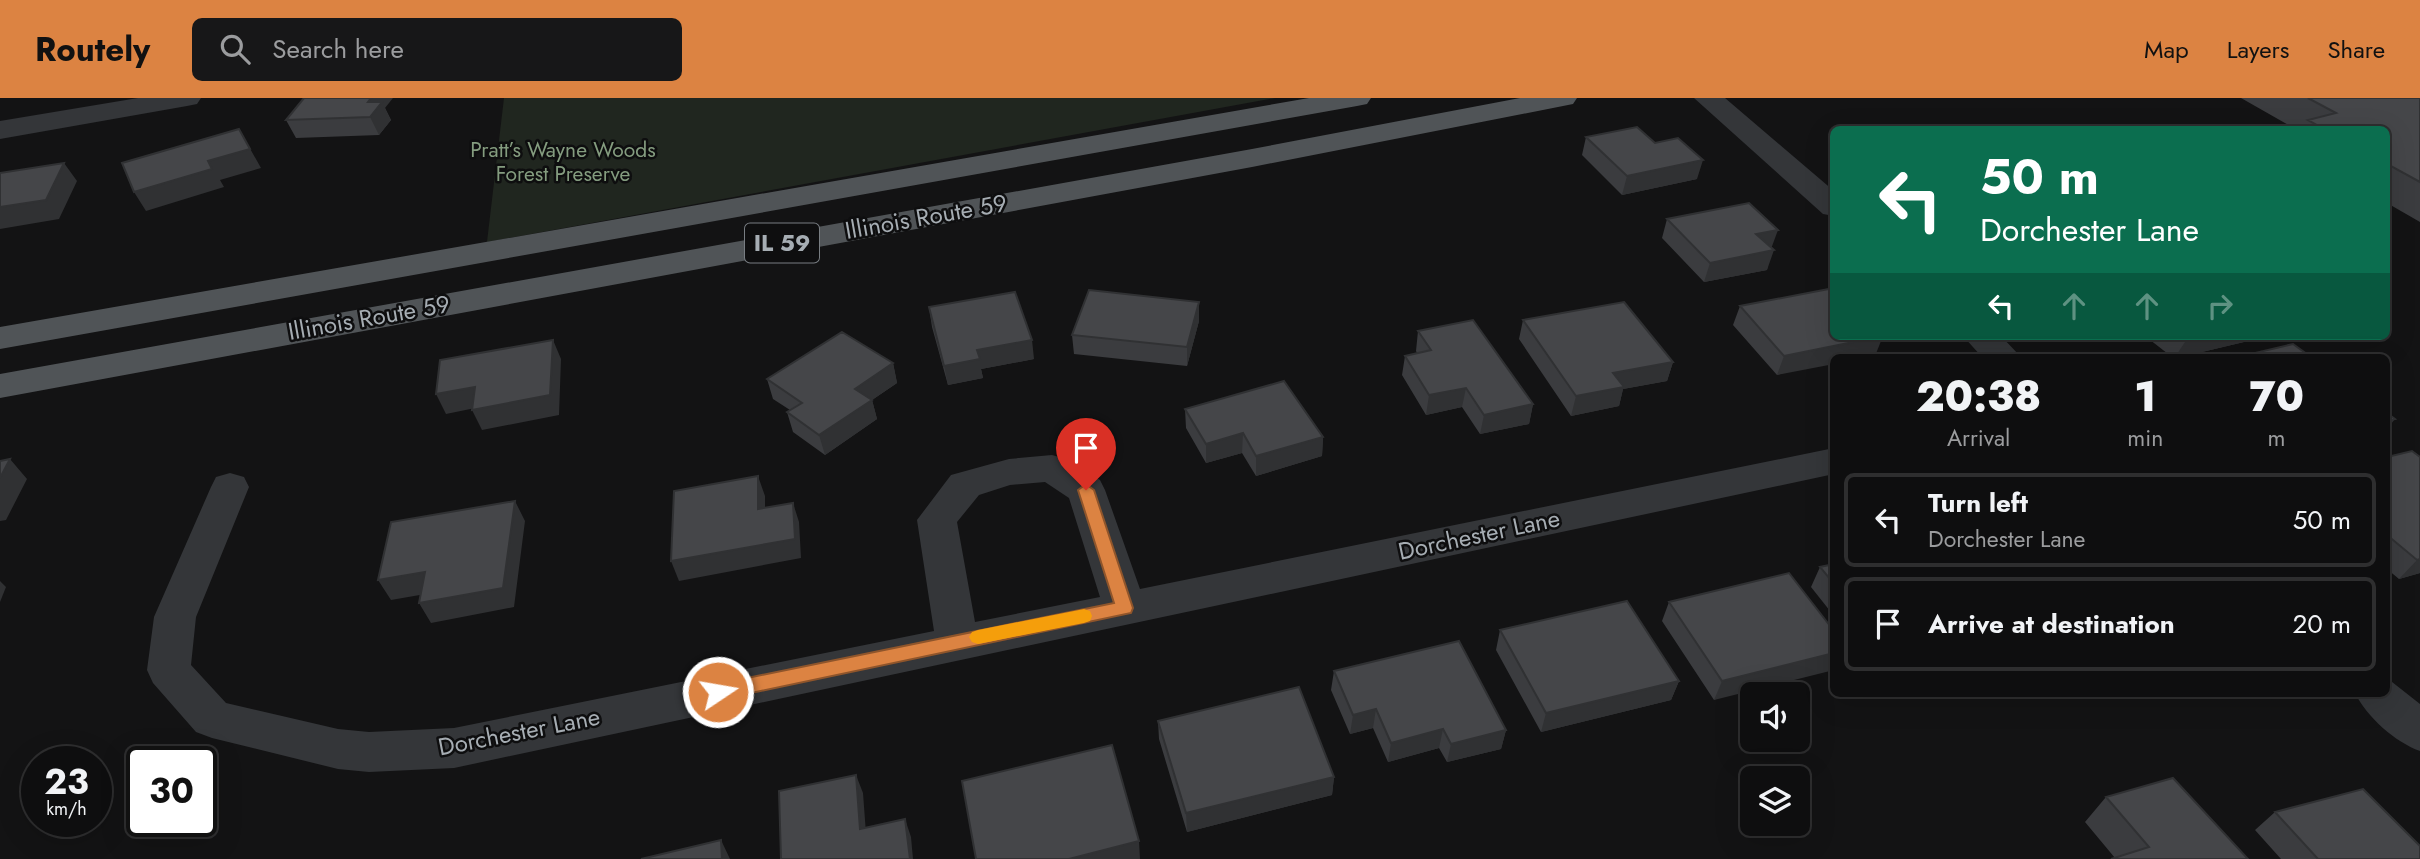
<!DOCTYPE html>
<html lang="en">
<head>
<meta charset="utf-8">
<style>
  :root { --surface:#0e0e0f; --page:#171718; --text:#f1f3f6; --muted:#9b9c9e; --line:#2e2e2f; --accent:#dc8342 }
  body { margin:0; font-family:Jost,sans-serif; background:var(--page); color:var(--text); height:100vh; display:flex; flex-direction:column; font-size:26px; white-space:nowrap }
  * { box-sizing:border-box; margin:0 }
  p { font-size:23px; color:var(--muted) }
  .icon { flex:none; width:38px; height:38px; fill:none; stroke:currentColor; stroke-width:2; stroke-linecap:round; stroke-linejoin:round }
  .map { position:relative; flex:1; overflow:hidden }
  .panel { position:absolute; left:1830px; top:256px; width:560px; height:343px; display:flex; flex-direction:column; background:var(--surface); border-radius:10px; box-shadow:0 7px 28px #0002,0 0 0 2px var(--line) }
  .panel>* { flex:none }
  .hud { position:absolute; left:1830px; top:28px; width:560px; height:214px; border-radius:10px; box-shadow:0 7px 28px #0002,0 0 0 2px var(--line); background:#0b6e4f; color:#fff; overflow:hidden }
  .tools { position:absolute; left:1740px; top:584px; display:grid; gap:14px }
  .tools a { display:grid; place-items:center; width:70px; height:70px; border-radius:10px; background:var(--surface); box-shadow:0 7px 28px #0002,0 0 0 2px var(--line); font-size:35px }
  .speed { position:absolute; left:21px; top:648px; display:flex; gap:14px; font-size:35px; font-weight:700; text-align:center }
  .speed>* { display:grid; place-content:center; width:91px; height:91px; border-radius:50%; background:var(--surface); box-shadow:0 7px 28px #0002,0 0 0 2px var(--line); line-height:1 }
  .speed small { font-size:18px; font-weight:400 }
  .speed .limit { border:4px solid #111; border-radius:10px; background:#fff; color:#111 }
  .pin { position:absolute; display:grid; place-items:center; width:60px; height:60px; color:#fff; margin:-72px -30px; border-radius:50% 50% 50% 0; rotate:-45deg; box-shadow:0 0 7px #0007 }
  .pin .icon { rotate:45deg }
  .me { position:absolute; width:77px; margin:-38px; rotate:78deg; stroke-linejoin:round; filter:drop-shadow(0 0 5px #0008) }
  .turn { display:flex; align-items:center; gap:24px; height:147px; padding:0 35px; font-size:32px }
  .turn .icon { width:91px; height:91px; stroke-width:2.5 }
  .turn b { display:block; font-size:49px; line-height:60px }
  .lanes { display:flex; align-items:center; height:66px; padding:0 35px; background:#0003; justify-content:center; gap:35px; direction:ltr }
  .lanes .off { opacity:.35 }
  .eta { display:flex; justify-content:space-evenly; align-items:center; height:119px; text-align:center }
  .eta b { font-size:42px; font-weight:800; line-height:49px }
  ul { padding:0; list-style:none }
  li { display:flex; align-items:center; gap:21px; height:94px; margin:0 14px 10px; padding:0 21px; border:4px solid var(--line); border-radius:10px }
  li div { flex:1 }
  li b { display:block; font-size:26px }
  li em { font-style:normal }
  header { display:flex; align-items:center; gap:42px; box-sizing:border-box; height:98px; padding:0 35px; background:var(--accent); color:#111 }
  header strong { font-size:33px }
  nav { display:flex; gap:38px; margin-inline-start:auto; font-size:24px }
  .search { width:490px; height:63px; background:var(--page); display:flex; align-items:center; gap:18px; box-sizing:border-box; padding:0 24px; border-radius:10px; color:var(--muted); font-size:26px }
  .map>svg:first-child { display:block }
  .green { fill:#20261f }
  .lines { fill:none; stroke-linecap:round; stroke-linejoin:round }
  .minor { fill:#343639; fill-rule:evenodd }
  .primary { fill:#505457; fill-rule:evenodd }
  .wall { fill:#3b3c3f }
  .shaded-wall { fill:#303133 }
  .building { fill:#454649; stroke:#303133; stroke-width:2 }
  .route { fill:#dc8342; stroke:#8f552b; stroke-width:2 }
  .slow { fill:#f59e0b }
  .labels { text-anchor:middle; stroke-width:5; stroke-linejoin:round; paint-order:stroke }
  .far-park-label { font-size:21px; fill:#849c7f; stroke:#0e0e0f }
  .shield { fill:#0e0e0f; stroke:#787d82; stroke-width:2 }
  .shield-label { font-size:23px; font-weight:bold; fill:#a6adb3 }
  .street-label { font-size:24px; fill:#a6adb3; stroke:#0e0e0f }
</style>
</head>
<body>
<header>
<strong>Routely</strong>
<div class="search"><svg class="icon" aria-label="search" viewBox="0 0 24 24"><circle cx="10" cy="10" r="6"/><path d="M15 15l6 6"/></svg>Search here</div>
<nav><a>Map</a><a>Layers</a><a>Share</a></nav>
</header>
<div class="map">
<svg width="2420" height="761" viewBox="0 0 2420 761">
  <rect width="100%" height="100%" fill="#131314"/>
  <!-- green -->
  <path class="green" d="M504 0H1275L487 144Z"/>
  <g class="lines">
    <!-- minor -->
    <path class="minor" d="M138 0H201L197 6 187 8 0 41V23Z
      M1694 0H1725L1834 93V118L1823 116Z
      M1963 238H2001L2021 259H1982Z
      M1834 350V376L454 670 369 674 338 671 212 640 196 634 153 585 147 572 154 519 211 389 216 379 230 375 244 379 249 389 196 519 191 567 226 605 338 631 369 634 454 630 934 533 917 422 951 377 1009 361 1052 357 1066 361 1100 382 1105 392 1140 491ZM1045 384 1069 400 1100 499 975 524 957 424 979 397 1010 387Z
      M2387 580 2420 606V653C2395 644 2367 619 2355 595H2387Z"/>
    <!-- primary -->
    <path class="primary" d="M1309 0H1371L1367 6 1357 8 0 251V229Z
      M1520 0H1577L1573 6 1563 8 1252 69 0 300V276L1252 51Z"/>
  </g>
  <!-- wall -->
  <path class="wall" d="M2241 0H2420V124L2387 105V32H2297Z
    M385 10 391 22 379 37 296 40 286 22Z
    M1586 39 1655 45 1697 81 1622 97 1582 57Z
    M1667 121 1771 150 1767 172 1704 184 1662 140Z
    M1740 208 1875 258 1868 259H1834L1777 277 1733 227Z
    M929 209 1034 261 981 271 983 280 948 287 932 229Z
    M1523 222 1673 264 1667 283 1623 291 1619 308 1571 318 1519 241Z
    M1199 223 1187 268 1074 256 1072 237Z
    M1418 233 1533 306 1529 326 1480 336 1462 309 1426 317 1402 277 1405 258 1417 255 1416 253Z
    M2145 238H2248L2244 244 2181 259H2172Z
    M893 265 897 285 872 302 877 321 825 357 793 334 787 314 790 312 773 301 767 281Z
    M1185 311 1323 339 1322 358 1256 378 1242 355 1206 365 1186 330Z
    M2387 359H2420V475L2399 481 2387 471Z
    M1834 466V518L1811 489 1820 469Z
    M1669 504 1834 533 1714 602 1662 523Z
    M1500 532 1679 583 1671 602 1541 634 1496 552Z
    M1334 573 1506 632 1501 651 1447 664 1439 650 1388 664 1373 630 1350 636 1331 592Z
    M1158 623 1334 679 1332 697 1187 734 1159 641Z
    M2106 699 2248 761 2115 760 2085 724Z
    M2275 714 2420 761H2281L2255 732Z"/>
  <!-- shaded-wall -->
  <path class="shaded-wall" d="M371 0H393L385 10 391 22 379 37 370 19 368 4Z
    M239 31 261 70 220 82 224 89 146 113 134 94 208 63Z
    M1703 62 1697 81 1622 97 1627 78Z
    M64 65 77 83 59 121 0 131V109Z
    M1778 132 1771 151 1756 136Z
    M1774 152 1767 172 1704 184 1710 165Z
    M1199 204V223L1187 268V249Z
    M1883 238 1875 258 1868 259H1834V266L1777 277 1784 258Z
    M2201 238H2248L2244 244 2181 259H2175L2187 241Z
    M553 242 561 261 559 317 482 332 472 312Z
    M1032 242 1034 261 981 271 983 280 948 287 944 268 977 252Z
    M1673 264 1667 283 1623 291 1619 308 1571 318 1576 298 1613 275Z
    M893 265 897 285 872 302 877 321 825 357 819 337 855 291Z
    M475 289 485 308 446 316 436 296Z
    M1466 290 1462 309 1426 317 1429 297Z
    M1533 306 1529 326 1480 336 1484 317Z
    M2395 321 2387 331V323Z
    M1243 335 1242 355 1206 365V346Z
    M1323 339 1322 358 1256 378V358Z
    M10 361 27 381 6 422 0 423V380Z
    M758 378 765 398V431L758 411Z
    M515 403 525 423 514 509 431 525 419 505Z
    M793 405 799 424 801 460 679 483 671 463Z
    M2420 461V475L2399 481 2417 462Z
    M425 474 437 494 391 502 378 482Z
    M0 483 6 489 0 504Z
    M1834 555V572L1714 602 1722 583Z
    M1679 583 1671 602 1541 634 1546 615Z
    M1376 611 1373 630 1350 636 1353 617Z
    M1443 631 1439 650 1388 664 1391 645Z
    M1506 632 1501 651 1447 664 1451 646Z
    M856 677 863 695 867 749 860 731Z
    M1334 679 1332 697 1187 734 1186 715Z
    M905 721 911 739 913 761H910Z
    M721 742 730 761H722Z
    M1139 743 1140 761H1069Z"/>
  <!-- building -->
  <path class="building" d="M304 0H371L368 4H382L370 19 286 22Z
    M2308 0H2420V84L2387 66V32H2326L2308 22 2336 15Z
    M1637 29 1655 45 1678 40 1703 62 1627 78 1586 39Z
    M239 31 250 51 208 63 212 71 134 94 122 65Z
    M64 65 46 102 0 109V75Z
    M1749 105 1778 132 1756 136 1774 152 1710 165 1667 121Z
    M1834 190V238H1883L1784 258 1740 208Z
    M1089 192 1199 204 1187 249 1072 237Z
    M1015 194 1032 242 977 252 980 261 944 268 929 209Z
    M1624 204 1673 264 1613 275 1624 289 1576 298 1523 222Z
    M1473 222 1533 306 1484 317 1466 290 1429 297 1405 258 1431 252 1418 233Z
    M842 234 893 265 855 291 872 302 819 337 787 314 802 305 767 281Z
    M2183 238H2201L2187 241Z
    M553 242 550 297 472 312 475 289 436 296 440 262Z
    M2293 246 2311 259H2244L2242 258Z
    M1284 283 1323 339 1256 358 1243 335 1206 346 1185 311Z
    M2387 315 2395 321 2387 323Z
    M2412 353 2420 359V461L2417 462 2387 437V412H2389L2387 410V359Z
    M10 361 0 380V363Z
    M758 378V411L793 405 795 441 671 463 674 393Z
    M515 403 503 490 419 505 425 474 378 482 391 424Z
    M1834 466V486L1820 469Z
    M1789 475 1834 533V555L1722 583 1669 504Z
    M1627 503 1679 583 1546 615 1500 532Z
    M1459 543 1506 632 1451 646 1443 631 1391 645 1376 611 1353 617 1334 573Z
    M1299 589 1334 679 1186 715 1158 623Z
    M1112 647 1139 743 1069 761H976L962 683Z
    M856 677 860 731 905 721 910 761H781L779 693Z
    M2173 680 2248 761H2111L2149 749 2106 699Z
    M2363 691 2420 748V761H2318L2275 714Z
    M721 742 722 761H641Z"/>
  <!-- route -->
  <path class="route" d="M1086 386 1094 392 1133 510 1131 515 718 602 712 599 709 594 712 589 718 586 1114 505 1078 392Z"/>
  <!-- slow -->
  <path class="slow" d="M1084 511 1090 513 1092 518 1090 523 1084 525 978 546 972 544 969 539 972 534 978 532Z"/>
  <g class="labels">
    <!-- far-park labels -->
    <g class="far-park-label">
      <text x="563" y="59">Pratt’s Wayne Woods<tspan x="563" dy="24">Forest Preserve</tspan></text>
    </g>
    <!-- shield labels -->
    <rect class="shield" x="745" y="125.5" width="74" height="39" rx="5"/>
    <g class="shield-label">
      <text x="782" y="153">IL 59</text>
    </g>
    <!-- street labels -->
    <g class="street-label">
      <text transform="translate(926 119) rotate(-10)" y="8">Illinois Route 59</text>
      <text transform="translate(369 220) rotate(-10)" y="8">Illinois Route 59</text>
      <text transform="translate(1479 437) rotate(-12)" y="8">Dorchester Lane</text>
      <text transform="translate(519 634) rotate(-11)" y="8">Dorchester Lane</text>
    </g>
  </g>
</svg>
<div class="tools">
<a><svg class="icon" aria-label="sound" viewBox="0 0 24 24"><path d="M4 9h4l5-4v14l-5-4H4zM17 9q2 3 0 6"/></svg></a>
<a><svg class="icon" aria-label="layers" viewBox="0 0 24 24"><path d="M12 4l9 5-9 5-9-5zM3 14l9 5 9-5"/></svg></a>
</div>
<div class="speed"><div>23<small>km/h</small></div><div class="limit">30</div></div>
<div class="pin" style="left:1086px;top:392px;background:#d93025"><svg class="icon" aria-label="arrive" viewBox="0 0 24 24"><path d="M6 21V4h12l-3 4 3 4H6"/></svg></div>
<svg class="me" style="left:718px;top:594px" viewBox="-20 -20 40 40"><circle r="17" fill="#dc8342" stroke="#fff" stroke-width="3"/><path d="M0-11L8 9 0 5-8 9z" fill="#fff"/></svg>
<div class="hud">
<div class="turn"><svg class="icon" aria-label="left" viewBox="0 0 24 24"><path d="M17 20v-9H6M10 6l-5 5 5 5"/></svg><div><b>50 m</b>Dorchester Lane</div></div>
<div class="lanes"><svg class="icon" aria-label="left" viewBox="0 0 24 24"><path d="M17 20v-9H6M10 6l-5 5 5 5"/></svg><svg class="icon off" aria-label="ahead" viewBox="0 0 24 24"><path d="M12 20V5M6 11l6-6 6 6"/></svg><svg class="icon off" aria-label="ahead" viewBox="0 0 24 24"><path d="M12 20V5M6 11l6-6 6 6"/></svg><svg class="icon off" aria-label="right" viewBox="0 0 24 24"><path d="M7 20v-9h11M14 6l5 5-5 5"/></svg></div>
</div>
<section class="panel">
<div class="eta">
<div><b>20:38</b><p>Arrival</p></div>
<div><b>1</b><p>min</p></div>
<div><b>70</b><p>m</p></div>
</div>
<ul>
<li><svg class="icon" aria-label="left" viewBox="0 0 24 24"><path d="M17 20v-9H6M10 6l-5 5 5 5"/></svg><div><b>Turn left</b><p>Dorchester Lane</p></div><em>50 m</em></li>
<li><svg class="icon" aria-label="arrive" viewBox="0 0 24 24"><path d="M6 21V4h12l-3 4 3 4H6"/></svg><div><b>Arrive at destination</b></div><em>20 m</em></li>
</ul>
</section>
</div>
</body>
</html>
